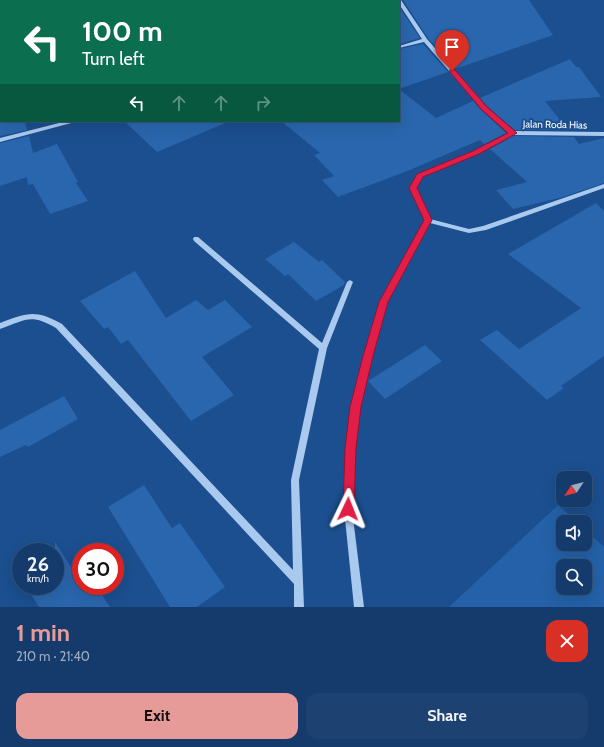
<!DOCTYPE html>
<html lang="en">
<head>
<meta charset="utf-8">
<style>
  :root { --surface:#143b6b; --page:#1d4271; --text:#f1f3f6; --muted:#9dadc1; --line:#33557e; --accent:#e69b98 }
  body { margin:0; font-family:Cabin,sans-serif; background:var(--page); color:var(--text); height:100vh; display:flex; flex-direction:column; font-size:15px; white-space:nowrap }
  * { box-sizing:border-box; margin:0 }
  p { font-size:13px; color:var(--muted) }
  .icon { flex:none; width:22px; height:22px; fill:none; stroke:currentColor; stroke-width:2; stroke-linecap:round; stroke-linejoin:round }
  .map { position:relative; height:607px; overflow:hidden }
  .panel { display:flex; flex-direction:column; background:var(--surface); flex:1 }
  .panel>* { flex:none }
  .hud { position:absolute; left:0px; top:0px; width:400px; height:122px; box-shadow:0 4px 16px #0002,0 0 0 1px var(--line); background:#0b6e4f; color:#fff; overflow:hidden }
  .needle { width:26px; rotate:234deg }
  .tools { position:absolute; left:556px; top:471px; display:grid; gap:8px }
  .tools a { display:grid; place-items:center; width:36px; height:36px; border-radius:8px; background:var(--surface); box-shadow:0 4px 16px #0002,0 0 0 1px var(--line); font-size:20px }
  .speed { position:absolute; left:12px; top:543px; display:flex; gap:8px; font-size:20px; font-weight:700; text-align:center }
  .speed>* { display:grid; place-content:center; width:52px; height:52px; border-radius:50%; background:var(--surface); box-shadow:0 4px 16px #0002,0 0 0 1px var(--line); line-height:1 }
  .speed small { font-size:10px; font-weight:400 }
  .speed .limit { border:6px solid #d22; background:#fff; color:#111 }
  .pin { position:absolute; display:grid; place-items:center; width:34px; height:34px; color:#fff; margin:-41px -17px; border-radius:50% 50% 50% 0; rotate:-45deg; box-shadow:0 0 4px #0007 }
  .pin .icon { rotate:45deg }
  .me { position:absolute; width:44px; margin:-22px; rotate:2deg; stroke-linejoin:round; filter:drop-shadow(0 0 3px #0008) }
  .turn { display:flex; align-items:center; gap:14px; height:84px; padding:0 16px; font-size:18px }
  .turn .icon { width:52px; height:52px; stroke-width:2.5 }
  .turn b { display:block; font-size:28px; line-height:34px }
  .lanes { display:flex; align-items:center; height:38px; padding:0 16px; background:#0003; justify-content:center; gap:20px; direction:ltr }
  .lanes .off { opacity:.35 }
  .round { display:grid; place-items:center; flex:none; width:42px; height:42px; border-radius:12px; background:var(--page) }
  .head { display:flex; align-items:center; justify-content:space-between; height:68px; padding:0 16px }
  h1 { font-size:24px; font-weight:700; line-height:30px; color:var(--accent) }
  .primary-button { display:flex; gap:8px; margin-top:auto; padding:8px 16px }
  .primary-button a { flex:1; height:46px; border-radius:12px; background:var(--accent); color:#111; font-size:16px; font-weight:700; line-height:46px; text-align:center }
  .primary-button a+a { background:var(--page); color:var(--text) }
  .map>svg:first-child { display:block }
  .green { fill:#2461a8; fill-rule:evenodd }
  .building { fill:#2a66ad }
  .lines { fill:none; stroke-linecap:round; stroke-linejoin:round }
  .minor { fill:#a9c9ee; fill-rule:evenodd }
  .route { fill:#e11d48; stroke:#92132f }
  .labels { text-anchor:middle; stroke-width:4; stroke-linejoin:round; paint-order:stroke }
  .far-street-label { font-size:10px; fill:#fff; stroke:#1b4f8f }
</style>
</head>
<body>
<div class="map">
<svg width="604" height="607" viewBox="0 0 604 607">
  <rect width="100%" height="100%" fill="#1b4f8f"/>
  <!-- green -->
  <path class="green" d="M558 505 577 522H563V544H585V529L604 547V607H449ZM563 566H585V588H563Z"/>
  <!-- building -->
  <path class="building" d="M403 0H529L553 35 455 69 428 38Z
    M399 7 420 38 399 44Z
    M423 44 448 72 399 89V49Z
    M570 59 576 67H579L601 97 545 101 568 130H515L488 107 480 98Z
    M399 89 436 118 473 101 482 111 506 133 484 144 480 140 405 172 338 197 322 180 334 176 314 155 320 153 281 121H399Z
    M0 121H25L27 130 0 136Z
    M124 121H230L157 152Z
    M29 136 33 153 57 144 78 182 76 183 88 201 50 214 33 184 28 185 27 177 0 186V143Z
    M514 136 574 137 579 144 604 138V183L563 197 513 209 496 190 527 182 490 149Z
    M596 203 604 211V356L561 386 564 388 547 400 480 340 497 330 519 349 581 308 508 254Z
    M294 242 319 262 322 260 345 282 344 285 316 301 288 274 285 276 265 259Z
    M135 271 166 318 196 300 208 310 225 300 252 327 202 357 234 395 191 421 128 340 121 344 108 327 104 329 80 301Z
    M425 345 442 361 385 399 368 381Z
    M64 396 78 419 28 447 26 445 0 457V430Z
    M144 485 172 528 180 523 225 587 197 607H170L108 507Z
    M55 542 81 583V586H96L110 607H39L26 586H55Z"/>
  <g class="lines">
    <!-- minor -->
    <path class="minor" d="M398 0H401L427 39 487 108 514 131 604 132V136L514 135 478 153 422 176 416 188 430 219 469 229 483 226 604 184V188L486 230 469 233 430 223 387 303 359 407 354 448 352 509 364 607H354L344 509 346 448 351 407 381 303 425 220 410 188 418 174 474 151 509 133 483 110 424 42 399 48V46L422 39 399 4V1H397Z
      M0 37H1V39H0Z
      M67 121H76L75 122 0 142V138Z
      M194 237H198L322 343 347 282 350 280 353 282 327 348 299 480 304 607H294V584L56 328C30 313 26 320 0 329V323C27 313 35 309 62 324L293 570 291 480 319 349 194 241 193 239Z"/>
  </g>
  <!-- route -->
  <path class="route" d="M450 69H454L487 107 517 133 479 154 423 177 417 188 432 220 388 302 373 356 361 407 356 448 354 509 353 513 348 515 344 513 343 509 345 448 350 407 363 356 379 302 424 220 409 188 417 174 473 151 508 133 482 110 450 72Z"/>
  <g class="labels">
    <!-- far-street labels -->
    <g class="far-street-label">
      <text transform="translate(555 124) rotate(1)" y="4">Jalan Roda Hias</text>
    </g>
  </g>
</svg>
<div class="tools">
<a><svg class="needle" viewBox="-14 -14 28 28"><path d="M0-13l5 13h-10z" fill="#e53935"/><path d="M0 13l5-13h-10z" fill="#9dadc1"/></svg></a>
<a><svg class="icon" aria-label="sound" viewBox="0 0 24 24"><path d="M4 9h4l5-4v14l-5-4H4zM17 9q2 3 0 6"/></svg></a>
<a><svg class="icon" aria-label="search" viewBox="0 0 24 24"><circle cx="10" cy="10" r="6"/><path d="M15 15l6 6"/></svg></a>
</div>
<div class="speed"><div>26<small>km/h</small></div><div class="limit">30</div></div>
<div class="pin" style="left:452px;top:71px;background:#d93025"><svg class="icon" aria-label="arrive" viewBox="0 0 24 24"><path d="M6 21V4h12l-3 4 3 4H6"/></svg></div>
<svg class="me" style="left:348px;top:509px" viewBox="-20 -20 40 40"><path d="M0-17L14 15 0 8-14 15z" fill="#e11d48" stroke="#fff" stroke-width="4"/></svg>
<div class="hud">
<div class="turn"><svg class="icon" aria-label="left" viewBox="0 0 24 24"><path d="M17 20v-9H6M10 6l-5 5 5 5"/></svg><div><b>100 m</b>Turn left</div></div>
<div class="lanes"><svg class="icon" aria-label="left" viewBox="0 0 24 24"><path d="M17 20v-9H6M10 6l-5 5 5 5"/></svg><svg class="icon off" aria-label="ahead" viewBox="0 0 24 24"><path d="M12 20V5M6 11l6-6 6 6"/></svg><svg class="icon off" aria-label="ahead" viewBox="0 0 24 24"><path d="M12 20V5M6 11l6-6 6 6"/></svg><svg class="icon off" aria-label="right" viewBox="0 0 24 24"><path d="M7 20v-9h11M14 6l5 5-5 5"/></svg></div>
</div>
</div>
<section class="panel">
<div class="head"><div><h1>1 min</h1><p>210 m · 21:40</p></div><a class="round" style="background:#d93025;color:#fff"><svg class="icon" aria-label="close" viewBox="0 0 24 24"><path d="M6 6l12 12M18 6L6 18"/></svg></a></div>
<div class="primary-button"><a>Exit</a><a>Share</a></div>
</section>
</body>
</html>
